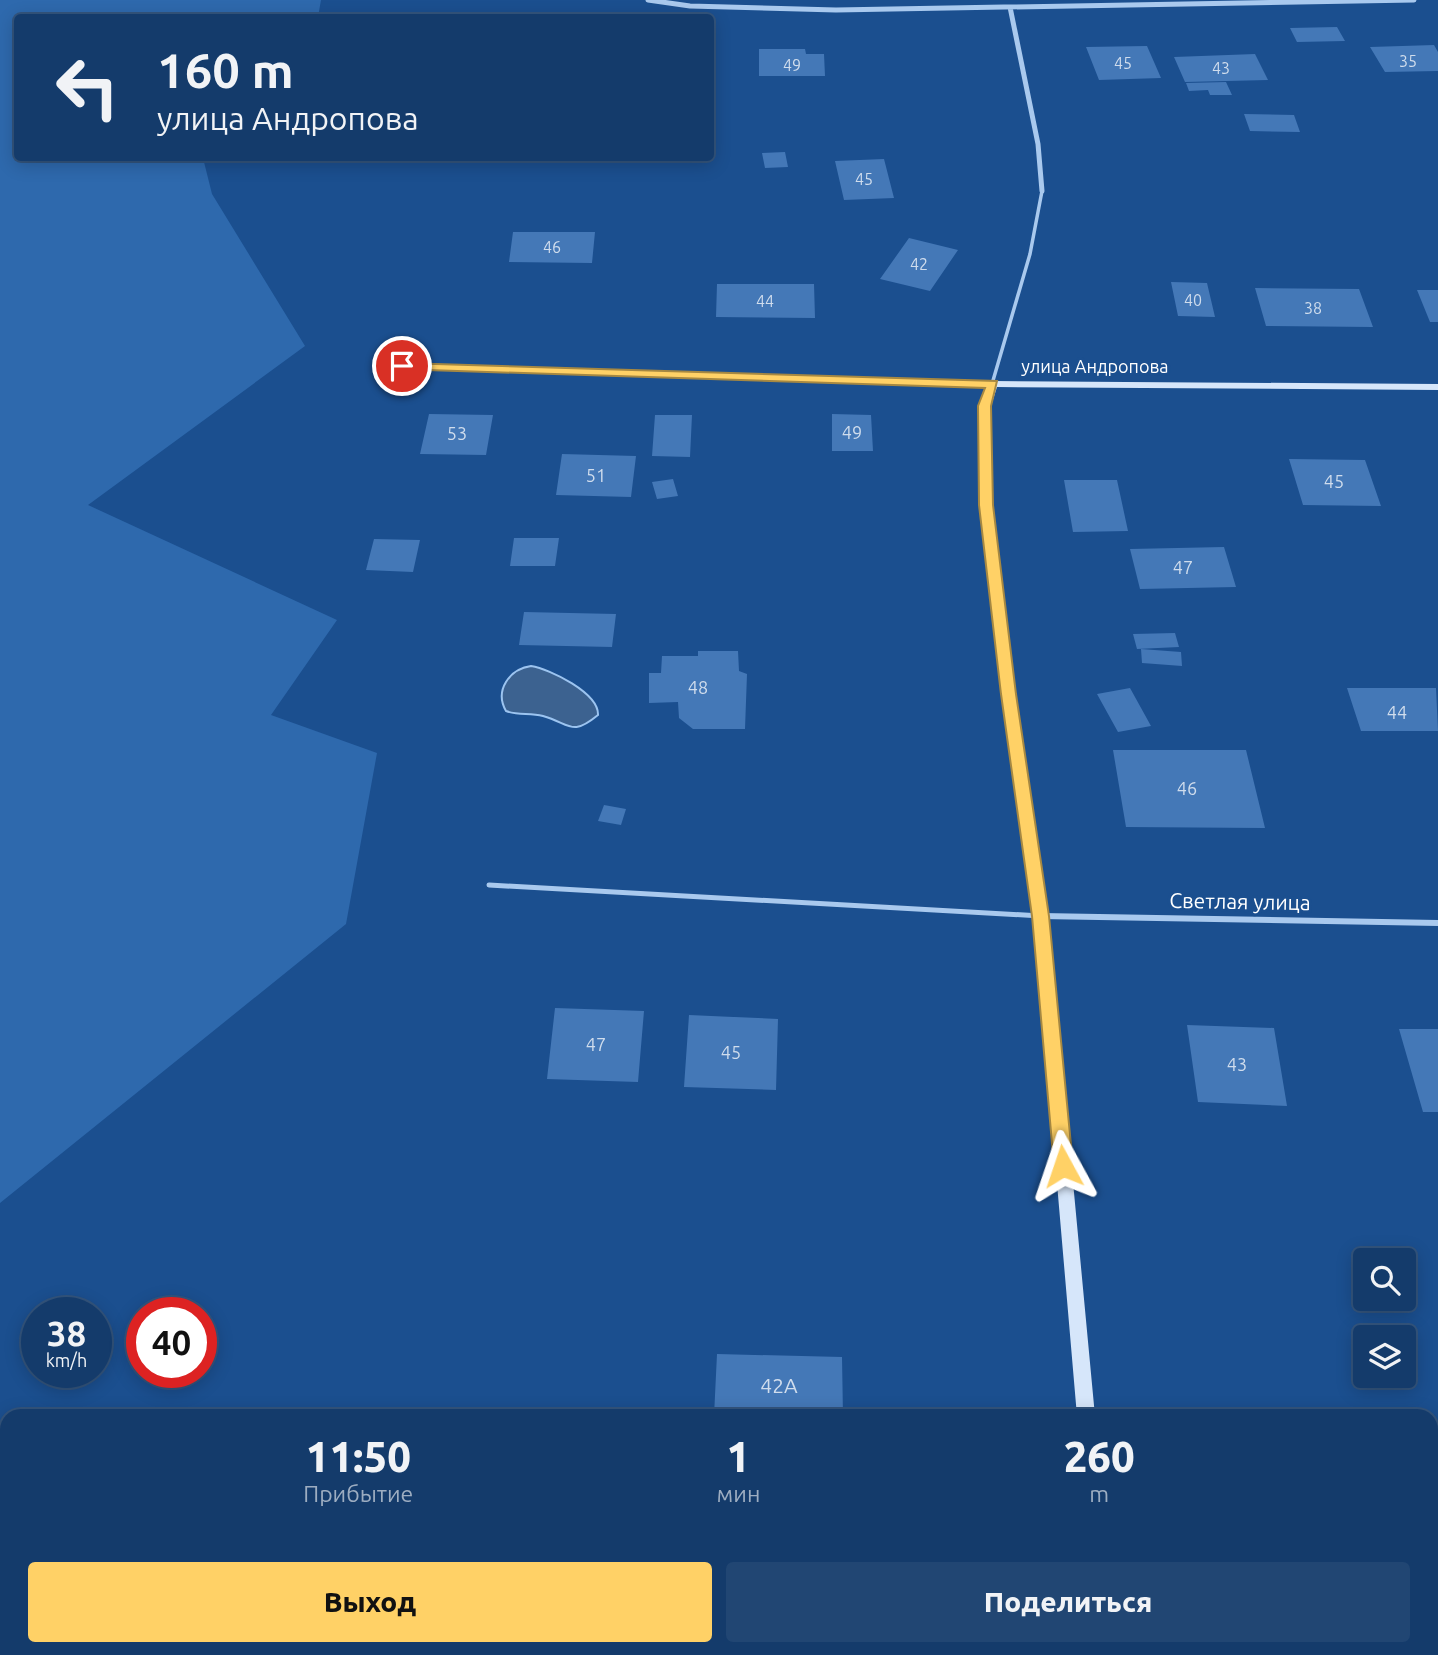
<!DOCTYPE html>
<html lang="ru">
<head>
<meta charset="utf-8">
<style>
  :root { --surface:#143b6b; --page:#214673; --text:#f1f3f6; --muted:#9dadc1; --line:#33557e; --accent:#ffd166 }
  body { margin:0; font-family:Ubuntu,sans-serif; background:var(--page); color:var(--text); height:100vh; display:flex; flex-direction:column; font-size:26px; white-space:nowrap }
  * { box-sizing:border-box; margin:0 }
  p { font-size:23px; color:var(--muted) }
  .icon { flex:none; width:38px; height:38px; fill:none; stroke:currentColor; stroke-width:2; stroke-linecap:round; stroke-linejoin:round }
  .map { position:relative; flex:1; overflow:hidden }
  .sheet { position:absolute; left:0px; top:1409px; width:1438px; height:247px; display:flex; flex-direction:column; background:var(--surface); border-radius:21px 21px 0 0; box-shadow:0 4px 18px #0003,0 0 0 2px var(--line) }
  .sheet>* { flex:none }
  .guide { position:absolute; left:14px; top:14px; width:700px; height:147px; border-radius:7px; box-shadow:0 4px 18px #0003,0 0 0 2px var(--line); background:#143b6b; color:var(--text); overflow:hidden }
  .tools { position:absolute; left:1353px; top:1248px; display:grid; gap:14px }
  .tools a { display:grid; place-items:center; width:63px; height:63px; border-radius:7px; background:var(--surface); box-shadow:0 4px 18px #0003,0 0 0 2px var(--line); font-size:35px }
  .speed { position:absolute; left:21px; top:1297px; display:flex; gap:14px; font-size:35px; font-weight:700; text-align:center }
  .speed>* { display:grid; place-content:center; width:91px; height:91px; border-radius:50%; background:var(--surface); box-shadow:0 4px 18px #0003,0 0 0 2px var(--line); line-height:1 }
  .speed small { font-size:18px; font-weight:400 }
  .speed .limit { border:10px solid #d22; background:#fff; color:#111 }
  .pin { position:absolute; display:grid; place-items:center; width:60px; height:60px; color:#fff; margin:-30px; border:4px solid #fff; border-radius:50%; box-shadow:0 2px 7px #0007 }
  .me { position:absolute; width:77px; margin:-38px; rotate:355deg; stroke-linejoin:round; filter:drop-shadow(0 0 5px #0008) }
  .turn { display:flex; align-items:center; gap:24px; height:147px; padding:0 28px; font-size:32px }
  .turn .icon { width:91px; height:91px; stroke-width:2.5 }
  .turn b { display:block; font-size:49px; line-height:60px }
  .eta { display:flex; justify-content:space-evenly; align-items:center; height:119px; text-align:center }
  .eta b { font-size:42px; font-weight:800; line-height:49px }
  .action { display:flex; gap:14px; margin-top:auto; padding:14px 28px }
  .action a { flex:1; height:80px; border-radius:7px; background:var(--accent); color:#111; font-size:28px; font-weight:800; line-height:80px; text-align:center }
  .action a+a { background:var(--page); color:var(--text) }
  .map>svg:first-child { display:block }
  .green { fill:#2e69ad }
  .water { fill:#3c6290; stroke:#9cc4f0; stroke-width:2 }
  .building { fill:#4478b7 }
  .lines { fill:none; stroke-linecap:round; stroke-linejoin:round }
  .lane-far1 { stroke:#a9c9ee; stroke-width:3.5 }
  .lane { stroke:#a9c9ee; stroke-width:5 }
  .street-far1 { stroke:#a9c9ee; stroke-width:5 }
  .street { stroke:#a9c9ee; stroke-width:6 }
  .secondary { fill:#d6e6fa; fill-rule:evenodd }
  .route { fill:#ffd166; stroke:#a68842; stroke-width:2 }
  .labels { text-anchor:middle; stroke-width:6; stroke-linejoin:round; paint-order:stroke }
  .far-number-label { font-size:16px; fill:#d0dded }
  .far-street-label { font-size:18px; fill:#fff; stroke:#1b4f8f }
  .number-label { font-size:18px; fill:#d0dded }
  .street-label { font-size:21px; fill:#fff; stroke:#1b4f8f }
  .near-number-label { font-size:21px; fill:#d0dded }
</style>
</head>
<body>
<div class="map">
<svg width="1438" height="1655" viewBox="0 0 1438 1655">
  <rect width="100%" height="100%" fill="#1b4f8f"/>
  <!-- green -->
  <path class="green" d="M0 0H321L318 17 18 18V158H203L212 194 305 346 88 505 337 620 271 715 377 753 346 924 0 1203Z"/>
  <!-- water -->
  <path class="water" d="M531 666C550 669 599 693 598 715 571 737 571 724 543 716 530 712 519 716 506 711 494 690 510 669 531 666Z"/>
  <!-- building -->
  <path class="building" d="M1337 27 1345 41 1297 42 1290 28Z
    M1434 45 1438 52V71L1385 72 1370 47Z
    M1147 46 1161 78 1099 80 1086 47Z
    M759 49H805L806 54H824L825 76H759Z
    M1255 54 1268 80 1185 82 1174 57Z
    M1226 82 1232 95H1210L1208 90 1189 91 1186 83Z
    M1244 114 1294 115 1300 132 1250 131Z
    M785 152 788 167 765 168 762 153Z
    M884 159 894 198 844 200 835 161Z
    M513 232H595L592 263 509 262Z
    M909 238 958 250 930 291 880 279Z
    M1171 282 1207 283 1215 317 1178 316Z
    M717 284H814L815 318 716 317Z
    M1255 288 1359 289 1373 327 1266 326Z
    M1417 290H1438V322H1430Z
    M429 414 493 415 486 455 420 454Z
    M832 414 871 415 873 451H832Z
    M655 415H692L690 457 652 456Z
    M562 454 636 456 631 497 556 495Z
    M1289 459 1365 460 1381 506 1303 505Z
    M673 479 678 496 657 499 652 482Z
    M1064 480H1117L1128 531 1073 532Z
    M514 538H559L555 566H510Z
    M374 539 420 540 413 572 366 570Z
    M1224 547 1236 587 1140 589 1130 549Z
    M524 612 616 614 612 647 519 645Z
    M1175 633 1179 647 1137 649 1133 634Z
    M1141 649 1181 652 1182 666 1142 663Z
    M698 651H738L739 671 747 674 745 729H693L679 718 678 702 649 703V673H661L662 656H698Z
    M1130 688 1151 726 1118 732 1097 694Z
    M1347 688H1436L1438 731H1361Z
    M1113 750H1246L1265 828 1126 827Z
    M604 805 626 809 621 825 598 821Z
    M555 1008 644 1011 638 1082 547 1079Z
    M689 1015 778 1019 776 1090 684 1087Z
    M1187 1025 1274 1028 1287 1106 1198 1102Z
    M1399 1029H1438V1112H1423Z
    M717 1354 842 1357 843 1416H714Z
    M372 1648H484L483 1655H371Z
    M708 1648H797L796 1655H707Z
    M1293 1651 1366 1653V1655H1294Z"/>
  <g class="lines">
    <!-- lane-far1 -->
    <path class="lane-far1" d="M992 384 1030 254 1042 191"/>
    <!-- lane -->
    <path class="lane" d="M489 885 1041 916"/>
    <!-- street-far1 -->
    <path class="street-far1" d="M648 0 690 6 836 10 1414 0
      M1010 7 1038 144 1042 191
      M375 365 992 384"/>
    <!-- street -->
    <path class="street" d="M1041 916 1438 923"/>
    <!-- secondary -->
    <path class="secondary" d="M992 381 1438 384V390L997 387 991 406 992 505 1015 694 1048 916 1095 1416H1077L1034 916 1001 694 980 505 979 406 986 384Z
      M1100 1648H1120V1655H1100Z"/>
  </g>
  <!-- route -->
  <path class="route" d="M402 363 997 381 991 406 993 505 1016 694 1049 916 1073 1166 1070 1171H1057L1054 1166 1032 916 1001 694 979 505 978 406 985 388 397 369 395 366Z"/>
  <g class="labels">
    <!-- far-number labels -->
    <g class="far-number-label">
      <text x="1408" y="67">35</text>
      <text x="1123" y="69">45</text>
      <text x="792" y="71">49</text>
      <text x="1221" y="74">43</text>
      <text x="864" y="185">45</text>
      <text x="552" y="253">46</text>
      <text x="919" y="270">42</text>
      <text x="1193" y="306">40</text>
      <text x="765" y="307">44</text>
      <text x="1313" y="314">38</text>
    </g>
    <!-- far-street labels -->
    <g class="far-street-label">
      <text x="1095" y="373">улица Андропова</text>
    </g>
    <!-- number labels -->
    <g class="number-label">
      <text x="852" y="439">49</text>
      <text x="457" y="440">53</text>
      <text x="596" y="482">51</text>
      <text x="1334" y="488">45</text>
      <text x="1183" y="574">47</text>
      <text x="698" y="694">48</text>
      <text x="1397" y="719">44</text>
      <text x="1187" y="795">46</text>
      <text x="596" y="1051">47</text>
      <text x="731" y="1059">45</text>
      <text x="1237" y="1071">43</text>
    </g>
    <!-- street labels -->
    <g class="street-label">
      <text transform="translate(1240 902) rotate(1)" y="7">Светлая улица</text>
    </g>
    <!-- near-number labels -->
    <g class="near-number-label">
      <text x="779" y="1393">42А</text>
    </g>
  </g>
</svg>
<div class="tools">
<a><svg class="icon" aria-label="search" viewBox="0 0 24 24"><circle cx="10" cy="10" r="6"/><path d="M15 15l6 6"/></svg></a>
<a><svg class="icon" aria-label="layers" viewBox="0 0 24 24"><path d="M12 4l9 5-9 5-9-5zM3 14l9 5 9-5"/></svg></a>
</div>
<div class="speed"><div>38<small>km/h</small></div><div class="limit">40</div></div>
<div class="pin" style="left:402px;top:366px;background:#d93025"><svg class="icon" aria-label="arrive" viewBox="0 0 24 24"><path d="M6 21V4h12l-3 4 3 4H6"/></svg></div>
<svg class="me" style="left:1063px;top:1166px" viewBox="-20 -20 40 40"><path d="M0-17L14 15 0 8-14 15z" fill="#ffd166" stroke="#fff" stroke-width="4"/></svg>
<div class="guide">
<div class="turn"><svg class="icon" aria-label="left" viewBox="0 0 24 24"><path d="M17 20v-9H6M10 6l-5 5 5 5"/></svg><div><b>160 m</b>улица Андропова</div></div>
</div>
<section class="sheet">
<div class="eta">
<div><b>11:50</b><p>Прибытие</p></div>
<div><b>1</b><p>мин</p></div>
<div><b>260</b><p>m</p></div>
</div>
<div class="action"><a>Выход</a><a>Поделиться</a></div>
</section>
</div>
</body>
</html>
